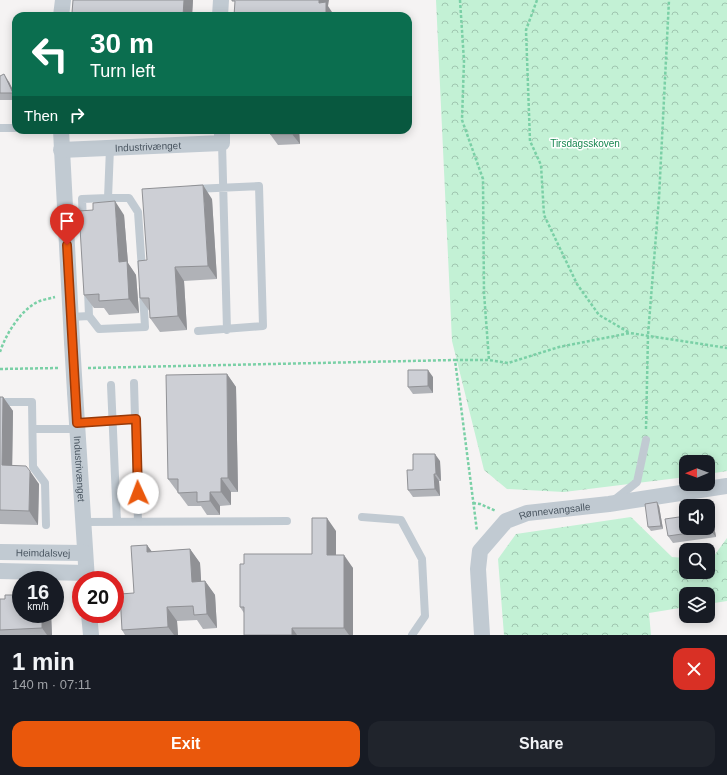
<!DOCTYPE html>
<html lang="en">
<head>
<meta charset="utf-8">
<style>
  :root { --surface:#171b24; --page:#20242c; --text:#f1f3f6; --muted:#9ea1a6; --accent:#ea580c }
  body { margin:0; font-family:Arial,sans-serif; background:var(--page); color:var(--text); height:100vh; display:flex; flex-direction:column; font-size:15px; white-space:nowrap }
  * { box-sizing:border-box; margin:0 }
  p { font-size:13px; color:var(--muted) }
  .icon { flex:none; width:22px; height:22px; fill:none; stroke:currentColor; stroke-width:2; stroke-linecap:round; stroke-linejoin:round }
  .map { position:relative; height:635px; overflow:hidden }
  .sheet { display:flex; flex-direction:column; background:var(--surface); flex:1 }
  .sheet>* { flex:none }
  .guide { position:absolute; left:12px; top:12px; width:400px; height:122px; border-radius:12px; box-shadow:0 2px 10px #0003; background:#0b6e4f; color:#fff; overflow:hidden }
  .needle { width:26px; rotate:269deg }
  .buttons { position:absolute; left:679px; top:455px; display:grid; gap:8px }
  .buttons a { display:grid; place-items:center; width:36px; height:36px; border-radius:8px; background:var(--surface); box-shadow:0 2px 10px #0003; font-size:20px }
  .speed { position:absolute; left:12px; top:571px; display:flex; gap:8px; font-size:20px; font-weight:700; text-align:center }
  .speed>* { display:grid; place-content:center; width:52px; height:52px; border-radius:50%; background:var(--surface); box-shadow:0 2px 10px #0003; line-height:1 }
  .speed small { font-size:10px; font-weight:400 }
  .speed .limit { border:6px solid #d22; background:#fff; color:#111 }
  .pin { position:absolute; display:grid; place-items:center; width:34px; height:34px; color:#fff; margin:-41px -17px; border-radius:50% 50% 50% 0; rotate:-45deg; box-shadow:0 0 4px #0007 }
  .pin .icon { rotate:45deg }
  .me { position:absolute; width:44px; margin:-22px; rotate:358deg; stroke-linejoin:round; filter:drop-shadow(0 0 3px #0008) }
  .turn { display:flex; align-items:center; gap:14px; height:84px; padding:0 12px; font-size:18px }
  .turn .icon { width:52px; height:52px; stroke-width:2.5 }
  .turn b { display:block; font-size:28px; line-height:34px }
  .then { display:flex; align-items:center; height:38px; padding:0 12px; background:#0003; gap:8px; font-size:15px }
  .round { display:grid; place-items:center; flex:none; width:42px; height:42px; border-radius:12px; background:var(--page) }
  .head { display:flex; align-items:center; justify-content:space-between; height:68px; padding:0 12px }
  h1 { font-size:24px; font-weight:700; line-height:30px }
  .cta { display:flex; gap:8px; margin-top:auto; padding:8px 12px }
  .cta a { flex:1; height:46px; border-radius:12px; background:var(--accent); color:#fff; font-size:16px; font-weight:700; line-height:46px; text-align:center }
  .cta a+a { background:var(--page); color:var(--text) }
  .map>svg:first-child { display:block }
  .forest { fill:url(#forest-crowns) }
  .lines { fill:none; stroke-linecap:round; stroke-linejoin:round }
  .path { stroke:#7ad0a6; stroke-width:2.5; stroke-dasharray:3 2; stroke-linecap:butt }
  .lane { stroke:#c1cad2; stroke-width:8 }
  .street { stroke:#c1cad2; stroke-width:16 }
  .street-bridge { stroke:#c1cad2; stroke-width:16 }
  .wall { fill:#b0b2b7 }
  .shaded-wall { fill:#909195 }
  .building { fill:#cdcfd5; stroke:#909195 }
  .route-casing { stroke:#983908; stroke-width:10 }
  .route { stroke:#ea580c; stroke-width:7 }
  .labels { text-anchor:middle; stroke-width:3; stroke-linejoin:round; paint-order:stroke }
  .park-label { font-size:10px; fill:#17864f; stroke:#fff }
  .street-label { font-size:10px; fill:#4a5661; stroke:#fff }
</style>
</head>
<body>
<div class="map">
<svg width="727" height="635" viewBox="0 0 727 635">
  <defs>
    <pattern id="forest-crowns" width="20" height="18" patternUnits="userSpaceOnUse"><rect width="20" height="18" fill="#c3f1d5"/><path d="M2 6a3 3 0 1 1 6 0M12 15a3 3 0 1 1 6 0" fill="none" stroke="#a0c6b0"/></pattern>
  </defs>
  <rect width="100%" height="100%" fill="#f5f3f3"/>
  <!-- forest -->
  <path class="forest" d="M436 0H727V471L708 474V462H686V477L564 492 507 489 484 470 452 341Z
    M631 517 672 557 686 558V572H708V560H711L727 538V601L708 604V594H686V607L649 613 651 635H504L498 559 516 534Z"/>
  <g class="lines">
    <!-- path -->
    <path class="path" d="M460 0 464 61 462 120 483 179 484 293 489 360 508 363 559 347 630 333 727 348
      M537 0 526 30 530 141 541 165 544 215 577 284 599 315 630 333
      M0 352C5 336 19 313 34 304 39 300 48 299 55 297
      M455 360H489
      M88 368 455 360 477 531
      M0 369 59 368
      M646 429 648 335 659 198 669 0
      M473 503 480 504 496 511"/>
    <!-- lane -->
    <path class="lane" d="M0 128H16
      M222 143 227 330
      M110 148 108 198H129L138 212 142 270
      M194 189 259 186 263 326 198 331
      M83 221 82 199 108 198
      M88 290 89 316 99 329 145 327 143 293
      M71 317 89 316
      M134 383 138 522
      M111 385 117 522
      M0 402H32L33 467 45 483 46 525
      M77 423 135 419
      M33 429H78
      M613 501 637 482 646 440
      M362 517 401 520 422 559 425 616 412 635
      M83 522 287 521"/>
    <!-- street -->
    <g class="street">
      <path d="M61 16 63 0"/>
      <path d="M220 16 221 0"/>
      <path d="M61 130 72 342"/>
      <path id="s1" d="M61 150 222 143V130"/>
      <path id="s2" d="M75 392 87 580"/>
      <path id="s3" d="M0 552 85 553"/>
      <path d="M0 571 86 573"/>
      <path d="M89 614 91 635"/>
      <path id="s4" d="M482 635 478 569 480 551 506 521 527 513 609 504 727 486"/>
    </g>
    <!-- street-bridge -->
    <path class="street-bridge" d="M72 342 75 392"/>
  </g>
  <!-- wall -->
  <path class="wall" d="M73 0H193L192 16H75L72 13Z
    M0 76 9 82 16 96V100H0Z
    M270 130H299L300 144 278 145 270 134Z
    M212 199 217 279 184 281 187 330 160 332 150 318V312L140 298 147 260Z
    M124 215 128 263 136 275 139 313 109 315 104 308H94L84 295Z
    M227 374 236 387 238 492H231V505L220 506V515H207L201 506H188L168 479Z
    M433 377V393L413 394 408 387Z
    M0 397H3L13 411 12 465 39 484 38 525 0 524Z
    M440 461 441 481H439L440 496 413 497 408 490 413 470Z
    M659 506 663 529 651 531 648 527Z
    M713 520 716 537 673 543 668 536Z
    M336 531V555L353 568V635H244V613L240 607 244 564 312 554Z
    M147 545 152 552 190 549 200 563 201 581H205L215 595 217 628 203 629 197 620 177 621 178 635H125L122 630 134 593Z
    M0 599 21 614H51L52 635H0Z"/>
  <!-- shaded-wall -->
  <path class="shaded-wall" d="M184 0H193L192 16H183Z
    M319 0H329L328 6 334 15V16H326L319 3Z
    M4 74 9 82 16 96V97L13 93Z
    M292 130H299L300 144 292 134Z
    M203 185 212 199 217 279 208 266Z
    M115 201 124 215 128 263 136 275 139 313 129 299 119 262Z
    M175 267 184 281 187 330 178 316Z
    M428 370 433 377V393L428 386Z
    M227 374 236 387 238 492 228 478Z
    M3 397 13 411 12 479 2 465Z
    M435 454 440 461 441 481 436 474Z
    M30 471 39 484 38 525 29 511Z
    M434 474 439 481 440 496 435 489Z
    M221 478 231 492V505L221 492Z
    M210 492 220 506V515L210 501Z
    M657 502 659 506 663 529 661 526Z
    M708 513 713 520 716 537 710 530Z
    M327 518 336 531V568L327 555Z
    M147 545 157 559 147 552Z
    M190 549 200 563 202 595 192 582Z
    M344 555 353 568V635H349L344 628Z
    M205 581 215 595 217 628 207 614Z
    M167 607 177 621 178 635H174L168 627Z
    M42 614H51L52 635H47L42 628Z
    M292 628 297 635H292Z"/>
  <!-- building -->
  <path class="building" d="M73 0H184L183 16H129L72 13Z
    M232 0H319V3L326 2V16H234L235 1H232Z
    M4 74 13 93H0V76Z
    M270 130H292V134H270Z
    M203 185 208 266 175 267 178 316 150 318 149 298H140L138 261 147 260 142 189Z
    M115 201 119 262 127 261 129 299 99 301V294L84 295 79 211 93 210V203Z
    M408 370H428V386L408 387Z
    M227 374 228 478H221V492H210V501L197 502V492L178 493V479H168L166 375Z
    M0 397H3L2 465 26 466 30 471 29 511 0 510Z
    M413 454H435L436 474H434L435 489 408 490 407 470H413Z
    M657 502 661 526 648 527 645 504Z
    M708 513 710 530 668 536 665 519 686 516V528H708Z
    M312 518H327V555H344V628H292V635H244V607H240V564H244V554H312Z
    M147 545V552L190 549 192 582 205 581 207 614 194 615 193 606 167 607 168 627 122 630 120 594 134 593 131 546Z
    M5 595H21V614H42V628L0 630V599H5Z"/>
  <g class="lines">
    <defs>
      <path id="route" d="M67 245 77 423 136 419 138 493"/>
    </defs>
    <!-- route casing -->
    <use href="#route" class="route-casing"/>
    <!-- route -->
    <use href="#route" class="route"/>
  </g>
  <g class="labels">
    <!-- park labels -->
    <g class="park-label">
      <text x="585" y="147">Tirsdagsskoven</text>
    </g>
    <!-- street labels -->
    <g class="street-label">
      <text dy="4" stroke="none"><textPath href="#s1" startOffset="87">Industrivænget</textPath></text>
      <text dy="4" stroke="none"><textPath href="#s2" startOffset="77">Industrivænget</textPath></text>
      <text dy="4" stroke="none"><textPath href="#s4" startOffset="174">Rønnevangsalle</textPath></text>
      <text dy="4" stroke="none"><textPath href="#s3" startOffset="43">Heimdalsvej</textPath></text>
    </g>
  </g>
</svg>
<div class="buttons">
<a><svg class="needle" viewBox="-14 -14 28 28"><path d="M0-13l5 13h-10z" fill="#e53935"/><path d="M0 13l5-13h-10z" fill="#9ea1a6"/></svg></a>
<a><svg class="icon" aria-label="sound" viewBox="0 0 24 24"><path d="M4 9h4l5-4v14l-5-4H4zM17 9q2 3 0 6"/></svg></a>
<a><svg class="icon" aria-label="search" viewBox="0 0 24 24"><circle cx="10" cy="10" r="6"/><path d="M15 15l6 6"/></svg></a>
<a><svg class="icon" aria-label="layers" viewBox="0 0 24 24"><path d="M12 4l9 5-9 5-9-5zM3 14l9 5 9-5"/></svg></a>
</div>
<div class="speed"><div>16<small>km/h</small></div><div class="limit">20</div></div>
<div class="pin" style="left:67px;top:245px;background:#d93025"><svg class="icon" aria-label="arrive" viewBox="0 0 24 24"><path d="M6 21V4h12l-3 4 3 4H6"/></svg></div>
<svg class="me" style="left:138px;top:493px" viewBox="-20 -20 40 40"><circle r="19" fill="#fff"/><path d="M0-13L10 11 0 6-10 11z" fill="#ea580c"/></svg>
<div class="guide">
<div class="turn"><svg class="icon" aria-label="left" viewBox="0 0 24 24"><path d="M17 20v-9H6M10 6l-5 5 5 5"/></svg><div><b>30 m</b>Turn left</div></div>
<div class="then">Then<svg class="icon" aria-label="right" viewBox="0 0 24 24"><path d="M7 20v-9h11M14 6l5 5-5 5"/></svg></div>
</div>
</div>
<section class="sheet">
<div class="head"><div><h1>1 min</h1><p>140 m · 07:11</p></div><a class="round" style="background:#d93025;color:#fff"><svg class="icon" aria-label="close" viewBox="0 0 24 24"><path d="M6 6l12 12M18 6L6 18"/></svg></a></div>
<div class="cta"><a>Exit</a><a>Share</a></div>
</section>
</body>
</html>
